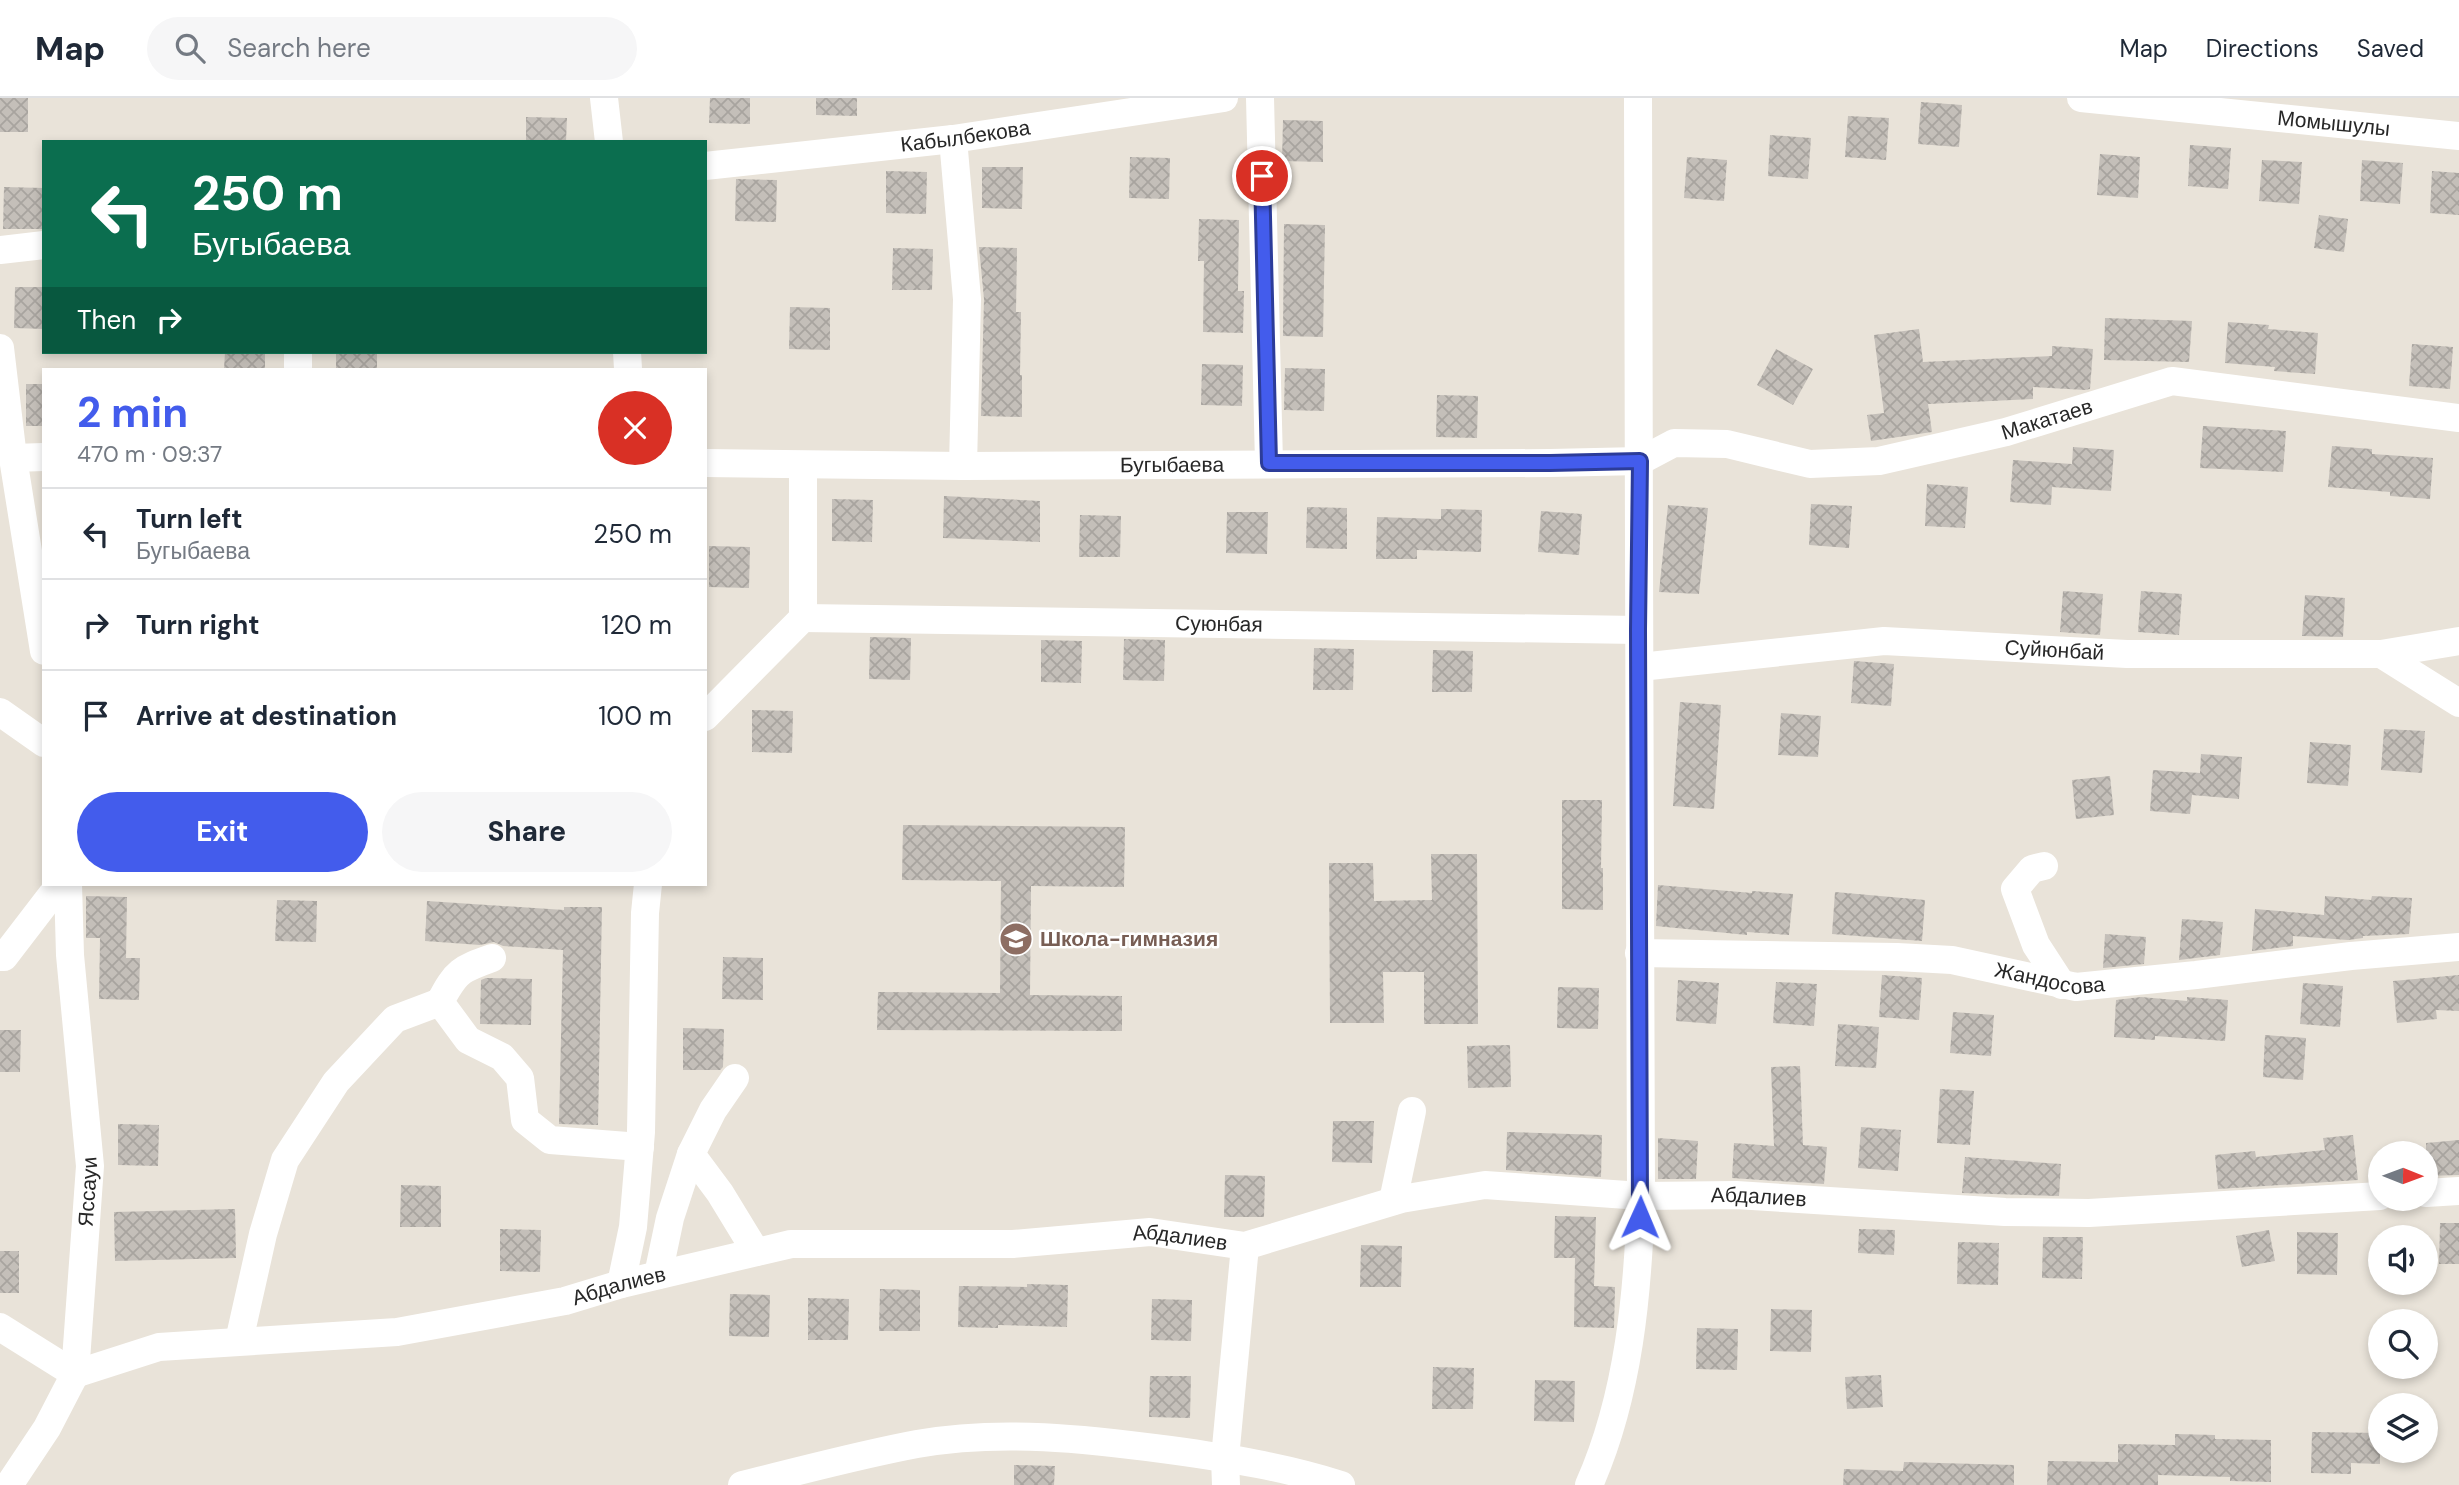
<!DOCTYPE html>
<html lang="en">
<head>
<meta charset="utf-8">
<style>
  :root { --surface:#fff; --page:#f6f6f7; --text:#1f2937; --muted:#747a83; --line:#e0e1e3; --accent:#435cec }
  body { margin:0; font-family:"DM Sans",sans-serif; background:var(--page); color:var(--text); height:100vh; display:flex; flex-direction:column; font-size:26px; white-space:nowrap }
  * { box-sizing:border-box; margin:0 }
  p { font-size:23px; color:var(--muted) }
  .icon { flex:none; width:38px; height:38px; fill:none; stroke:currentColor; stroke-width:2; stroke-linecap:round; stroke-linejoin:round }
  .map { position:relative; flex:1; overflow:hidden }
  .details { position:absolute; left:42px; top:270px; width:665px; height:518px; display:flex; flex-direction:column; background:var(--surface); border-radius:0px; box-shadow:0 4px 10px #0003 }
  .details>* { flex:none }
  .guide { position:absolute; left:42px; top:42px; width:665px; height:214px; border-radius:0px; box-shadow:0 4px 10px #0003; background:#0b6e4f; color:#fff; overflow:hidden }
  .needle { width:46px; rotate:91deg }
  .controls { position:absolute; left:2368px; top:1043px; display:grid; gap:14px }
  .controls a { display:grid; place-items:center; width:70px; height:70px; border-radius:50%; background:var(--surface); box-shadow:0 4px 10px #0003; font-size:35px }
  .pin { position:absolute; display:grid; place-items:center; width:60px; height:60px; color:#fff; margin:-30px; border:4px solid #fff; border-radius:50%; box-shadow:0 2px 7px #0007 }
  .me { position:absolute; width:77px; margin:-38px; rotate:1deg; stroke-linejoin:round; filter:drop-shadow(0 0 5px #0008) }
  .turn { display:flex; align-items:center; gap:24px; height:147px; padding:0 35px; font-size:32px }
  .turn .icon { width:91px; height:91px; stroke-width:2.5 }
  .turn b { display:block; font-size:49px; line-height:60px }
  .then { display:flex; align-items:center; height:66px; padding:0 35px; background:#0003; gap:14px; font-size:26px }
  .round { display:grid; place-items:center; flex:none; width:74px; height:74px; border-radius:37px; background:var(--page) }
  .headline { display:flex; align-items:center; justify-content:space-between; height:119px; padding:0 35px }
  h1 { font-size:42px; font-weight:700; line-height:52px; color:var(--accent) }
  .action { display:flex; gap:14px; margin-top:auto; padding:14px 35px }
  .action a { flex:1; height:80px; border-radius:42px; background:var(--accent); color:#fff; font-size:28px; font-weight:700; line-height:80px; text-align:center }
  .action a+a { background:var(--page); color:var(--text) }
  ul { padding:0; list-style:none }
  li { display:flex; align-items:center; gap:21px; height:91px; padding:0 35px; border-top:2px solid var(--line) }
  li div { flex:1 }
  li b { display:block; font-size:26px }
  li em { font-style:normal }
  header { display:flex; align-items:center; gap:42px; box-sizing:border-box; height:98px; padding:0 35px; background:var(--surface); border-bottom:2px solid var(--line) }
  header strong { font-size:33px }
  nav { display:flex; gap:38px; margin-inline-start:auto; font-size:24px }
  .search { width:490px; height:63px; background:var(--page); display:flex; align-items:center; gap:18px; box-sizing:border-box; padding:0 24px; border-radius:38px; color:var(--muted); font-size:26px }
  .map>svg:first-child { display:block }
  .building { fill:url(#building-cross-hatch) }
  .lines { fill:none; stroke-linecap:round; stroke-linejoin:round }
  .minor { stroke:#fff; stroke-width:28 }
  .route-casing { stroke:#2c3c99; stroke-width:18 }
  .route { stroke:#435cec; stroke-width:12 }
  .labels { text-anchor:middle; stroke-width:5; stroke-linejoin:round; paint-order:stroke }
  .street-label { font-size:21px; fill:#272727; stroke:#fff }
  .education-label { font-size:21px; font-weight:bold; fill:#785e54; stroke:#fff; text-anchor:start }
</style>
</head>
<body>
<header>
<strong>Map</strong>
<div class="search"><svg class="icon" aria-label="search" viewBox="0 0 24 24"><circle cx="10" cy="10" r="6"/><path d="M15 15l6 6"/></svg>Search here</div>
<nav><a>Map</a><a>Directions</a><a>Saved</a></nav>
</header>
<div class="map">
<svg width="2459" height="1387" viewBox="0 0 2459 1387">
  <defs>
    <pattern id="building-cross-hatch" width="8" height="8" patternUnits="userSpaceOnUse" patternTransform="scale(1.75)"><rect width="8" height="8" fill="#c4bfb9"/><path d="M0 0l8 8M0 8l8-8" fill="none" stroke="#a8a49f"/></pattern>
  </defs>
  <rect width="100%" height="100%" fill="#e9e3d9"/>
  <!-- building -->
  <path class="building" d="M0 0H28V34H0Z
    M710 0H750V26L709 25Z
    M816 0H857V18L816 17Z
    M1921 4 1962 7 1959 49 1918 46Z
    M1848 18 1889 20 1886 62 1845 59Z
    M526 19 567 20 566 44H526Z
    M1283 22 1323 23V64L1282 63Z
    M1770 37 1811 40 1808 81 1768 78Z
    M2190 47 2231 50 2228 91 2188 88Z
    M2100 56 2140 59 2138 100 2097 97Z
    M1130 59 1170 60 1169 101 1129 100Z
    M1687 59 1727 62 1724 103 1684 100Z
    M2262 62 2302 64 2299 106 2259 103Z
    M2362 62 2403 65 2400 106 2360 103Z
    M982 69H1023L1022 111 982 110Z
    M886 73 927 74 926 116 886 115Z
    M2432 73 2459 75V117L2430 115Z
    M736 81 777 82 776 124 735 123Z
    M4 89 44 90 43 131H3Z
    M2319 117 2348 121 2344 154 2314 150Z
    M1199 121 1239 122 1238 193H1244L1243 235 1203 234 1204 163H1198Z
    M1284 126 1325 127 1323 239 1283 238Z
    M979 149 1017 150 1016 214H1021L1020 277H1022V319L981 318 984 201Z
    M893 150 933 151 932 192H892Z
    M15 189H44V231L14 230Z
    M790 209 830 210V252L789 251Z
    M2105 220 2192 223 2189 264 2104 262Z
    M2228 224 2269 227 2268 231 2318 235 2315 276 2274 273 2275 269 2225 265Z
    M1919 231 1923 264 2052 258V248L2093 251 2090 291 2085 292 2033 289V301L1928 306 1932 334 1871 343 1867 317 1884 315 1874 237Z
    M2412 246 2453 249 2450 291 2409 288Z
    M1776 251 1813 271 1793 307 1757 287Z
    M225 254 265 255V271H224Z
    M336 254H377V271H336Z
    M1202 266 1243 267 1242 308 1201 307Z
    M1285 270 1325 271 1324 313 1284 312Z
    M26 286H44V328H26Z
    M1437 297 1478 298 1477 340 1436 339Z
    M2203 328 2286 333 2283 374 2200 370Z
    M2332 348 2372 351V356L2433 360 2430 401 2390 398V394L2328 389Z
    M2073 349 2114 352 2111 393 2052 389 2051 407 2010 404 2013 362 2072 366Z
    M1927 386 1968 389 1965 430 1925 428Z
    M944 398 1040 403V444L943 440Z
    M832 401 873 402 872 444 832 443Z
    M1811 406 1852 408 1849 450 1809 447Z
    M1668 407 1708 410 1699 496 1659 494Z
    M1307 409 1347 410V451L1306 450Z
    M1441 411 1482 412 1481 454 1417 452V461H1376L1377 419 1441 421Z
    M1541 413 1582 416 1579 457 1538 454Z
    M1227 414H1268L1267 456 1226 455Z
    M1080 417 1121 418 1120 459H1079Z
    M709 448 750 449 749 490 709 489Z
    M2063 493 2103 496 2100 537 2060 534Z
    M2141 493 2182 496 2179 537 2138 534Z
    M2305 497 2345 500 2343 539 2302 538Z
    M870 539 911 540 910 582 869 581Z
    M1124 541 1165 542 1164 583 1123 582Z
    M1041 542 1082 543 1081 585 1041 584Z
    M1314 550 1354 551 1353 592H1313Z
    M1433 552 1473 553 1472 594H1432Z
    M1854 563 1894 566 1891 608 1851 605Z
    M1680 604 1721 607 1714 711 1673 708Z
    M752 612 793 613 792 655 752 654Z
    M1781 615 1821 618 1818 659 1778 657Z
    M2384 631 2425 633 2422 675 2381 672Z
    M2310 644 2351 647 2348 688 2307 685Z
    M2201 656 2242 659 2239 701 2192 697 2190 716 2150 713 2153 672 2200 675Z
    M2110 678 2114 717 2076 721 2072 682Z
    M1562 702H1602L1601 770H1603V812L1562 811Z
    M903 727 1125 729 1124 789 1031 788 1030 897 1122 898V933L877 932 878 894 1000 895 1001 783 902 782Z
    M1431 756H1477L1478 926H1424V874H1383L1384 925H1330L1329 765H1373L1374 803 1432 802Z
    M1658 787 1752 795V793L1793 796 1789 837 1747 834V837L1656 828Z
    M1835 794 1925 802 1922 843 1832 836Z
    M86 798 127 799 126 860H140L139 902 99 901 100 840H86Z
    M2325 798 2371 802 2372 798 2412 800 2409 836 2363 838V840L2348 842 2293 838V848L2252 853 2255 811 2324 817Z
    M277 802 317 803 316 844 275 843Z
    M427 803 564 812V809H602L598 1027 559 1026 563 852 503 848 494 844 480 847 425 843Z
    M2182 821 2223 824 2220 857 2179 862Z
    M2105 836 2146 839 2144 866 2103 870Z
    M723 859 763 860V902L722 901Z
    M1882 877 1922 880 1919 922 1879 919Z
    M2459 877V913L2436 912 2437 921 2397 925 2393 883Z
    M486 880 532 881 531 927 480 926 481 882Z
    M1678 882 1719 885 1716 926 1676 923Z
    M1776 884 1817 886 1814 928 1773 925Z
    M2303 885 2343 888 2340 929 2300 926Z
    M1558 889 1599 890 1598 931 1557 930Z
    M2141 899 2187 903V899L2228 902 2225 943 2155 938V942L2114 939 2116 902Z
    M1953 914 1994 917 1991 958 1950 955Z
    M1838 926 1879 929 1876 970 1835 968Z
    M683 930 724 931 723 969 720 972H683Z
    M0 932H21L20 974H0Z
    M2265 937 2306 940 2303 982 2263 979Z
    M1510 947 1511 989 1468 990 1467 948Z
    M1800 968 1803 1047 1827 1049 1824 1086 1732 1080 1734 1045 1774 1048 1771 969Z
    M1940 991 1974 993 1970 1047 1937 1045Z
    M1333 1023H1374L1372 1065 1332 1064Z
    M118 1026 159 1027 158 1068 118 1067Z
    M1861 1029 1901 1032 1898 1073 1858 1070Z
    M1507 1034 1602 1037 1601 1079 1506 1072Z
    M2353 1037 2358 1082 2218 1091 2215 1057 2255 1053 2256 1059 2325 1052 2323 1040Z
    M1658 1040 1698 1043 1696 1081H1658Z
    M2459 1042V1077L2426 1078V1045Z
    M1965 1059 2061 1066 2059 1098 1962 1095Z
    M1225 1077 1265 1078 1264 1119H1224Z
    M401 1087 441 1088V1129H400Z
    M235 1111 236 1160 115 1163 114 1114Z
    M1555 1118 1596 1119 1594 1188 1615 1189 1614 1230 1574 1229 1575 1160H1554Z
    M2440 1125H2459V1166H2439Z
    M500 1131 541 1132 540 1174 500 1173Z
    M1859 1131 1895 1132 1894 1157 1858 1155Z
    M2269 1132 2275 1163 2242 1169 2236 1138Z
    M2297 1134 2338 1135 2337 1177 2297 1176Z
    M2043 1139H2083L2082 1181 2042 1180Z
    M1958 1144 1999 1145 1998 1187 1957 1186Z
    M1361 1147 1402 1148 1401 1189H1360Z
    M0 1153H19V1195H0Z
    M1027 1186 1068 1187 1067 1229 998 1227V1230L958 1229 959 1188 1027 1189Z
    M880 1191 920 1192V1233H879Z
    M730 1196 770 1197 769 1239 729 1238Z
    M808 1200 849 1201 848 1242H808Z
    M1152 1201 1192 1202 1191 1243 1151 1242Z
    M1771 1211 1812 1212 1811 1254 1770 1253Z
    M1697 1230 1738 1231 1737 1272 1696 1271Z
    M1433 1269 1474 1270 1473 1311H1432Z
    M1881 1277 1883 1309 1847 1311 1845 1279Z
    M1150 1278H1191L1190 1320 1149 1319Z
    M1535 1282 1575 1283 1574 1324 1534 1323Z
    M2312 1334 2380 1335V1366L2351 1365V1376L2311 1375Z
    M2175 1336 2215 1337V1341L2271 1342V1384L2230 1383V1379L2158 1377V1387H2047L2048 1363 2118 1364V1346L2175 1347Z
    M1904 1364 2014 1367V1387H1843L1844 1371 1903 1373Z
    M1014 1367 1055 1368 1054 1387H1014Z"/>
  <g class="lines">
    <!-- minor -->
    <g class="minor">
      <path d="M604 0 609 44"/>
      <path d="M1260 0 1269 365"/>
      <path id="s1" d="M2081 0 2459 38"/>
      <path d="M953 41 967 201 963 368"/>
      <path id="s2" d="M705 68 953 41 1224 0"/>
      <path d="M0 152 44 147"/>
      <path d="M0 250 13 360 44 553"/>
      <path d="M298 254V271"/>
      <path d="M627 254 628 271"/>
      <path d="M13 360 44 359"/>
      <path id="s3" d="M705 365 963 368 1550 365 1640 363 1674 345 1727 346 1810 366 1879 363 2006 334 2172 283 2459 320"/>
      <path id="s4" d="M803 520 1638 532"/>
      <path d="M2381 556 2459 543"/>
      <path id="s5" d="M1640 569 1884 543 2127 556H2381L2459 605"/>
      <path d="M0 614 44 645"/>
      <path d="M705 619 803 520V367"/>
      <path d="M2044 768 2032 771 2015 791 2036 847 2062 887"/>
      <path id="s6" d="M1639 855 1897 859 1952 862 2076 889 2196 877 2351 858 2459 849"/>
      <path d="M0 859H4L60 786"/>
      <path d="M492 860C461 871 456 873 440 904L468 942 502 959 520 980 525 1022 550 1042 640 1049"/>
      <path d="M735 980 713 1012 691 1056 720 1095 756 1154"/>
      <path d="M2426 1095 2459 1093"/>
      <path d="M1393 1103 1412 1013"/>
      <path d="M658 1177 670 1120 691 1056"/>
      <path d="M621 1186 633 1129 641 1034 645 815 648 786"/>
      <path id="s7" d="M0 1229 75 1276 159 1249 397 1234 565 1203 621 1186 791 1146H1013L1150 1134 1245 1148 1401 1101 1485 1087 1641 1098 1736 1097 2005 1114 2089 1115 2380 1098"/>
      <path d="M239 1243 263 1136 285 1062 336 984 395 921 440 904"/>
      <path id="s8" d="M9 1387 47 1330 75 1276 90 1068 70 857 68 786"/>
      <path d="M742 1387C800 1373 858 1357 917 1346 1001 1331 1087 1341 1170 1352 1228 1360 1285 1369 1341 1387"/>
      <path d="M1226 1387 1225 1360 1245 1148"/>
      <path d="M1589 1387C1629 1297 1638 1195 1641 1098 1638 732 1640 366 1638 0"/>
    </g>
  </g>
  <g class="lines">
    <defs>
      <path id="route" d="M1262 78 1269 365H1550L1640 363 1638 532 1640 1119"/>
    </defs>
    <!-- route casing -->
    <use href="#route" class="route-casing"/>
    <!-- route -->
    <use href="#route" class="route"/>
  </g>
  <!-- icons -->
  <defs>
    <symbol id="school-disc" viewBox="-11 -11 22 22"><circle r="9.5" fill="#8d6e63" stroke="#fff"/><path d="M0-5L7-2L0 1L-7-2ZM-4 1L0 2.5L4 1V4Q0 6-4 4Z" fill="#fff"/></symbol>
  </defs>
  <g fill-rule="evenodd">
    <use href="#school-disc" x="997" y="822" width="38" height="38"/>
  </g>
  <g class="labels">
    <!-- street labels -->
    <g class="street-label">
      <text dy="7" stroke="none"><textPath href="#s1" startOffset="254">Момышулы</textPath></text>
      <text dy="7" stroke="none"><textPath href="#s2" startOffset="262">Кабылбекова</textPath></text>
      <text dy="7" stroke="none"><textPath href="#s3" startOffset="1354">Макатаев</textPath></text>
      <text dy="7" stroke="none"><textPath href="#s3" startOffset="467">Бугыбаева</textPath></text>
      <text dy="7" stroke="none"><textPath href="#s4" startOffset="416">Суюнбая</textPath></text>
      <text dy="7" stroke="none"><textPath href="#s5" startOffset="416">Суйюнбай</textPath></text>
      <text dy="7" stroke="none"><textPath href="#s6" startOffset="413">Жандосова</textPath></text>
      <text dy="7" stroke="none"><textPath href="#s8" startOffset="312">Яссауи</textPath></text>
      <text dy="7" stroke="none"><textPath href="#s7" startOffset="1797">Абдалиев</textPath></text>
      <text dy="7" stroke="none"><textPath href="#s7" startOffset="1209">Абдалиев</textPath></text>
      <text dy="7" stroke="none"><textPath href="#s7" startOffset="642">Абдалиев</textPath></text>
    </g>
    <!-- education labels -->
    <g class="education-label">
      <text x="1040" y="848">Школа-гимназия</text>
    </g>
  </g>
</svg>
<div class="controls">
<a><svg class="needle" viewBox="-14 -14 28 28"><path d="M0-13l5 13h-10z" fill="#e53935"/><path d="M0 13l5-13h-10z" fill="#747a83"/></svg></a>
<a><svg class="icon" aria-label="sound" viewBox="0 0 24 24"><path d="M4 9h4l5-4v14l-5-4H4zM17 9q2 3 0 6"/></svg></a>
<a><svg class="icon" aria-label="search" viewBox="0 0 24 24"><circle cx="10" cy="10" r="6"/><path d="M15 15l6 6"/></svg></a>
<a><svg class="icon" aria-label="layers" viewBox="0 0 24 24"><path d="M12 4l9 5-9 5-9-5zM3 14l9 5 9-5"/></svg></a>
</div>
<div class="pin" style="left:1262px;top:78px;background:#d93025"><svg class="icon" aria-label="arrive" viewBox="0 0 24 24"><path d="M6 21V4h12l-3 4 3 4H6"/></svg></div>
<svg class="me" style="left:1640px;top:1119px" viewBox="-20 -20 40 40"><path d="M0-17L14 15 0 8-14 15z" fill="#435cec" stroke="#fff" stroke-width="4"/></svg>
<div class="guide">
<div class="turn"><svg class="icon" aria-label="left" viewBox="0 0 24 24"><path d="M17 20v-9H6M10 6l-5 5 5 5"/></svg><div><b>250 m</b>Бугыбаева</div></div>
<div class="then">Then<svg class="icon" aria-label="right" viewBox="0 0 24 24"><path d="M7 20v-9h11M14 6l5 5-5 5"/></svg></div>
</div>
<section class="details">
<div class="headline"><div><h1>2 min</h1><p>470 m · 09:37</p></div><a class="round" style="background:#d93025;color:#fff"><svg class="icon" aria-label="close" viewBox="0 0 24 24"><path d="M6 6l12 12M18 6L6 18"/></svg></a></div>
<ul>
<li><svg class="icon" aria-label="left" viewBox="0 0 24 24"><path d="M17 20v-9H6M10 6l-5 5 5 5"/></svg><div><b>Turn left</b><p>Бугыбаева</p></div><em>250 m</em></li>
<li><svg class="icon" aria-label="right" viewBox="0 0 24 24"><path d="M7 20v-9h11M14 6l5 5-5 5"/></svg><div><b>Turn right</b></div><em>120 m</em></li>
<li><svg class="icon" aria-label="arrive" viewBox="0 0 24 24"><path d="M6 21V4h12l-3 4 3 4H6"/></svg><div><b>Arrive at destination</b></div><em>100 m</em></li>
</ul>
<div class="action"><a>Exit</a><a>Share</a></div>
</section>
</div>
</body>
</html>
